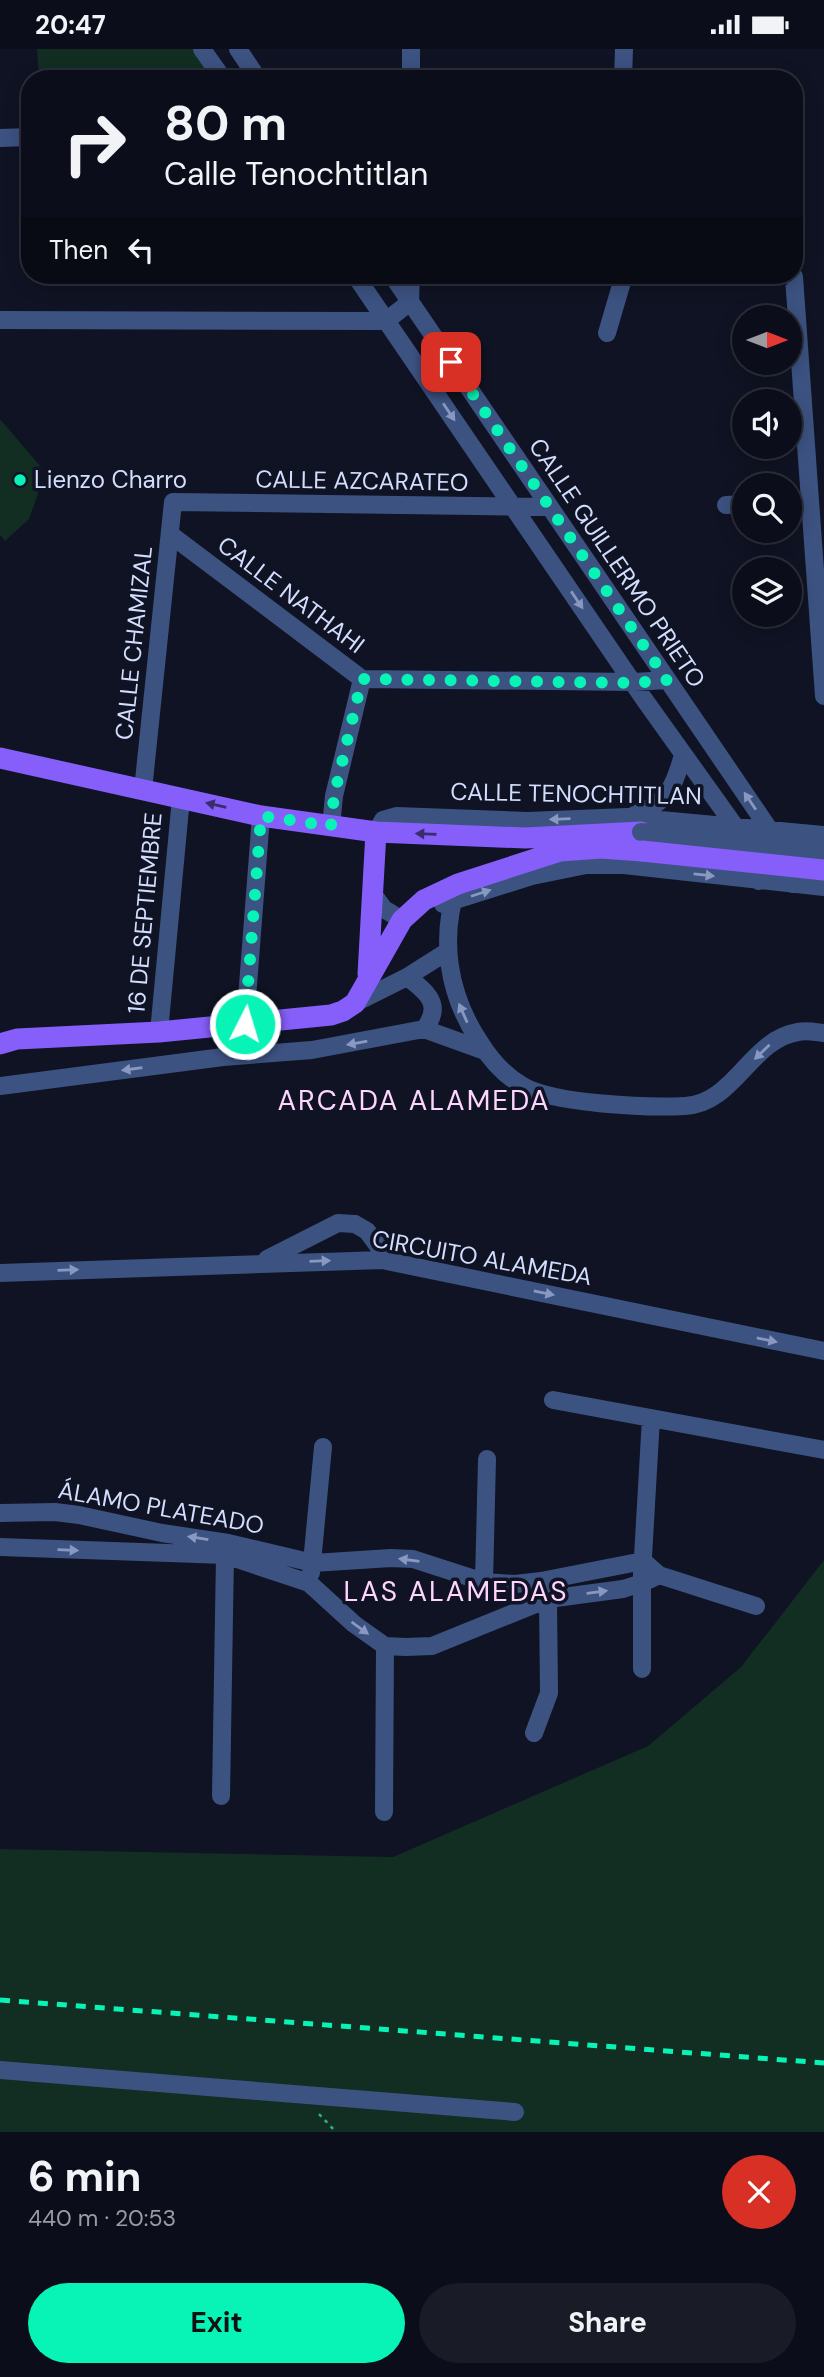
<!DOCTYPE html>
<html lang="en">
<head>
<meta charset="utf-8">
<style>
  :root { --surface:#0b0e1a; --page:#191c27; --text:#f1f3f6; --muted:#9a9ca2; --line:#2b2e39; --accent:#08f4b6 }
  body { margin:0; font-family:"DM Sans",sans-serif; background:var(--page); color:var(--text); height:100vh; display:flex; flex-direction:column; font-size:26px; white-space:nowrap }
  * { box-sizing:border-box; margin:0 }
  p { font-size:23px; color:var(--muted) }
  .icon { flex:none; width:38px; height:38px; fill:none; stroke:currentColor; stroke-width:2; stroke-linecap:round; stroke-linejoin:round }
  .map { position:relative; height:2083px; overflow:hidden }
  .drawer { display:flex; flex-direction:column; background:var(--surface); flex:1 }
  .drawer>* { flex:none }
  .top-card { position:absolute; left:21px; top:21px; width:782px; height:214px; border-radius:28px; box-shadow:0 4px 18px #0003,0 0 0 2px var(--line); background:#0b0e1a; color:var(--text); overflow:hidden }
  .needle { width:46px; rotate:90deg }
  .buttons { position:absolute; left:732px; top:256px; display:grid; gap:14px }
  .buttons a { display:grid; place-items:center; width:70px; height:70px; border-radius:50%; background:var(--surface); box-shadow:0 4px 18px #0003,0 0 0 2px var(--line); font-size:35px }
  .pin { position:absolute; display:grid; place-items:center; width:60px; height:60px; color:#fff; margin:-30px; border-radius:14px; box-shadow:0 4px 10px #0006 }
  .me { position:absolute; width:77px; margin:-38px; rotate:5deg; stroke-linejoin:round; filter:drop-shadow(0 0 5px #0008) }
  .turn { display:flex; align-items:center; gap:24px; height:147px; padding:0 28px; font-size:32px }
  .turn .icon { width:91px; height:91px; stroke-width:2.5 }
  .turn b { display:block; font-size:49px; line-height:60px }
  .then { display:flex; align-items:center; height:66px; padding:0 28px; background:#0003; gap:14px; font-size:26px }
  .round { display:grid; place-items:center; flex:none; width:74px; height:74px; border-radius:37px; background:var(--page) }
  .head { display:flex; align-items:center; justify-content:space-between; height:119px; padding:0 28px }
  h1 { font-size:42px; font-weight:700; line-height:52px }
  .action { display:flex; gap:14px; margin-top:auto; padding:14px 28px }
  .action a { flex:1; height:80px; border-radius:42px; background:var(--accent); color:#111; font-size:28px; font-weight:700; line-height:80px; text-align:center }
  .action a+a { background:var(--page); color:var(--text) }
  .status { display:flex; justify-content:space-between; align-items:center; height:49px; padding:0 35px; background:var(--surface); direction:ltr }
  .status svg { height:19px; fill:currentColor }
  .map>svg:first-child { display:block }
  .green { fill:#122d22 }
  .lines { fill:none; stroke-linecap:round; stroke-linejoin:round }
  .path { stroke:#33b27c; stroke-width:2.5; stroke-dasharray:3.5 5; stroke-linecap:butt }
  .minor { stroke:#3c5281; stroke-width:18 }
  .major { stroke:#865efa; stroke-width:21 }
  .rail { stroke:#08f4b6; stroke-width:5; stroke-dasharray:10 9; stroke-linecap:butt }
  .minor-bridge { stroke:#3c5281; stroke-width:18 }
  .major-bridge { stroke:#865efa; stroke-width:21 }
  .oneway { fill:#8898c0 }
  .oneway2 { fill:#392d6e }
  .route { stroke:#08f4b6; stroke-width:12; stroke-dasharray:0 21.6 }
  .poi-dot { fill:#08f4b6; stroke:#0f1323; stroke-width:2.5 }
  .labels { text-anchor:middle; stroke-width:7; stroke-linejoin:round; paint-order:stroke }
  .poi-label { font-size:24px; fill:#d3defe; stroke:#0f1323; text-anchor:start }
  .street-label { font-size:24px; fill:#d3defe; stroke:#0f1323 }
  .quarter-label { font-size:28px; letter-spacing:2px; fill:#fed5fe; stroke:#0f1323 }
</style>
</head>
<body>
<div class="status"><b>20:47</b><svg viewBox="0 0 49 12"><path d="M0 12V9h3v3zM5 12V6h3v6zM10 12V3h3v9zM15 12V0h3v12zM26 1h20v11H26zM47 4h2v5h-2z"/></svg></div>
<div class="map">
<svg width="824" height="2083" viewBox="0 0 824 2083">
  <rect width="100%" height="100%" fill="#0f1323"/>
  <!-- green -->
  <path class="green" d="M37 0H198L220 30H39Z
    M0 370 41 418 38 445 29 470 5 492 0 486Z
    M824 1511V2083H0V1800L393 1808 648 1697 741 1618Z"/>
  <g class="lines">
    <!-- path -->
    <path class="path" d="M319 2065 336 2083"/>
    <!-- minor -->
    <path class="minor" d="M202 0 223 30
      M238 0 258 30
      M411 30V0
      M623 30 624 0
      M0 89 30 88
      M355 226 644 650 734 776 759 832
      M392 226 769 780 792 835
      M787 226 794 228 824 647
      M0 271 386 272 410 253 411 226
      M607 284 624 226
      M789 454H810
      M726 456 744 455
      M171 486 362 630
      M362 630 634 633 667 631
      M143 741 173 453 550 458
      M636 765C668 753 674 738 683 706
      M331 777 334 747 362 630
      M376 783 383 771 397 767 527 772 628 768 824 786
      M458 835C439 889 448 945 479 992 490 1010 505 1027 523 1037 554 1055 649 1059 685 1057 734 1055 751 990 798 983 806 981 815 983 824 984
      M372 844 384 860 402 871
      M443 855 532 827 586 816H624L824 838
      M407 928 448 902
      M355 954 407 928C426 942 444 956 424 980
      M245 975 261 767
      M159 983 181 749
      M0 1037 223 1008 312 1001 424 980 485 1002
      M267 1210 338 1174 355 1175 367 1182 381 1201 382 1211
      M0 1224 382 1211 824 1302
      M553 1351 824 1401
      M0 1464 55 1463 79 1466 162 1484 228 1494 313 1514 391 1509 413 1510 484 1533 515 1535 541 1532 643 1512 659 1526 756 1557
      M0 1498 225 1506 309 1534 354 1575 385 1597 406 1598 432 1597 548 1550 623 1540 642 1534 659 1526
      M311 1524 323 1398
      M484 1533 487 1410
      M642 1620V1525L651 1369
      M534 1684 549 1644 548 1550 545 1542
      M221 1747 225 1506 227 1497
      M384 1763 385 1597
      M0 2021 515 2063"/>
    <!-- major -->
    <path class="major" d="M0 709 261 767 376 783 525 789 641 783
      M368 925 376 783
      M0 995 17 990 159 983 331 966 343 962 355 954 402 871 424 851 458 835 560 802 601 799 642 802"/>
    <!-- rail -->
    <path class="rail" d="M0 1951 824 2014"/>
    <!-- minor-bridge -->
    <path class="minor-bridge" d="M641 783 824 802"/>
    <!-- major-bridge -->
    <path class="major-bridge" d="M642 802 824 821"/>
  </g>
  <!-- one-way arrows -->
  <defs><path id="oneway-solid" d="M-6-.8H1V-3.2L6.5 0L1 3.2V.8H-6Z" transform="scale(1.75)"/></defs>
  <g class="oneway">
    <use href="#oneway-solid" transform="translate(449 363) rotate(56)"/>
    <use href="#oneway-solid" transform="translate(577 551) rotate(56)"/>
    <use href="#oneway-solid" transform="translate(750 752) rotate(-124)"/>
    <use href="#oneway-solid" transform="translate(560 770) rotate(178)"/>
    <use href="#oneway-solid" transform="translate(704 826) rotate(6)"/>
    <use href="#oneway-solid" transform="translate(481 844) rotate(-18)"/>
    <use href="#oneway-solid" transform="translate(463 964) rotate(-114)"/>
    <use href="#oneway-solid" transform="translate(357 994) rotate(170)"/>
    <use href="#oneway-solid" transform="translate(762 1003) rotate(136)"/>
    <use href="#oneway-solid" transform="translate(132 1020) rotate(172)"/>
    <use href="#oneway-solid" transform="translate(320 1212) rotate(-2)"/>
    <use href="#oneway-solid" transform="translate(68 1221) rotate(-2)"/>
    <use href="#oneway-solid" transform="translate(544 1244) rotate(12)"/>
    <use href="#oneway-solid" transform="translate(767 1291) rotate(12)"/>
    <use href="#oneway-solid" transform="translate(198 1489) rotate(-171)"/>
    <use href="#oneway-solid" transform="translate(68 1501) rotate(2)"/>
    <use href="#oneway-solid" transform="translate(409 1511) rotate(-172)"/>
    <use href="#oneway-solid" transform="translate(597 1543) rotate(-7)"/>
    <use href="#oneway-solid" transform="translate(360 1579) rotate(36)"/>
  </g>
  <g class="oneway2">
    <use href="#oneway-solid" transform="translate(216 756) rotate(-167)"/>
    <use href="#oneway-solid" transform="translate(426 785) rotate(-178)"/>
  </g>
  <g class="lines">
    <!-- route -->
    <path class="route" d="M245 975 261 767 331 777 334 747 362 630 634 634 667 631 451 313"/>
  </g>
  <!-- markers -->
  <circle class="poi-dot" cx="20" cy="431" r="7"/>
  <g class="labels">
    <!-- poi labels -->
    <g class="poi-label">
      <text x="34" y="439">Lienzo Charro</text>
    </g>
    <!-- street labels -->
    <g class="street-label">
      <text transform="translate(362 432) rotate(1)" y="8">CALLE AZCARATEO</text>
      <text transform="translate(617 514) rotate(56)" y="8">CALLE GUILLERMO PRIETO</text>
      <text transform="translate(291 546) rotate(37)" y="8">CALLE NATHAHI</text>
      <text transform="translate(134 594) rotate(-84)" y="8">CALLE CHAMIZAL</text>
      <text transform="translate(576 745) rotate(1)" y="8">CALLE TENOCHTITLAN</text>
      <text transform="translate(145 864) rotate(-85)" y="8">16 DE SEPTIEMBRE</text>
      <text transform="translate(482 1209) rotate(10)" y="8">CIRCUITO ALAMEDA</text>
      <text transform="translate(161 1459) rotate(10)" y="8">ÁLAMO PLATEADO</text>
    </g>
    <!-- quarter labels -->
    <g class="quarter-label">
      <text x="414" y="1061">ARCADA ALAMEDA</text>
      <text x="456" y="1552">LAS ALAMEDAS</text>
    </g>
  </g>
</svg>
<div class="buttons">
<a><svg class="needle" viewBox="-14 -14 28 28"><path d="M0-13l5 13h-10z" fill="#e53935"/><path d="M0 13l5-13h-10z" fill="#9a9ca2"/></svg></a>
<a><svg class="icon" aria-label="sound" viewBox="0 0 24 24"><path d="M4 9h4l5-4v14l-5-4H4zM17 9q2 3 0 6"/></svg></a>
<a><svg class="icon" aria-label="search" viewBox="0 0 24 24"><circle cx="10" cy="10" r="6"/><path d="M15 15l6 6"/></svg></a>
<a><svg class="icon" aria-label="layers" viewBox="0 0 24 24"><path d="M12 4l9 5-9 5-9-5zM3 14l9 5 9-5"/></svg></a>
</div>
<div class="pin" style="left:451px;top:313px;background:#d93025"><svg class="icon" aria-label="arrive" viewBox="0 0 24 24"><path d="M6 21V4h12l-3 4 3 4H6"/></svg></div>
<svg class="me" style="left:245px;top:975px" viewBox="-20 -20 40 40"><circle r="17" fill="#08f4b6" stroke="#fff" stroke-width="3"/><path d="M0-11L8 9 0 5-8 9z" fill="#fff"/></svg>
<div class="top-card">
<div class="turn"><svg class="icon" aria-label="right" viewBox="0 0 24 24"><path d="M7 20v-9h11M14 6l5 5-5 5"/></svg><div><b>80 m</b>Calle Tenochtitlan</div></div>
<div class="then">Then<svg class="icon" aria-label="left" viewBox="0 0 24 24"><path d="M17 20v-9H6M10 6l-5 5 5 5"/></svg></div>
</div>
</div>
<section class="drawer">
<div class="head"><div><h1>6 min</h1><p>440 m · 20:53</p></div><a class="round" style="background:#d93025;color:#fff"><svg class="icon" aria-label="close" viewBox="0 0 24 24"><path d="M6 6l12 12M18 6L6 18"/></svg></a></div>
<div class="action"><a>Exit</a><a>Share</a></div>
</section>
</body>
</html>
